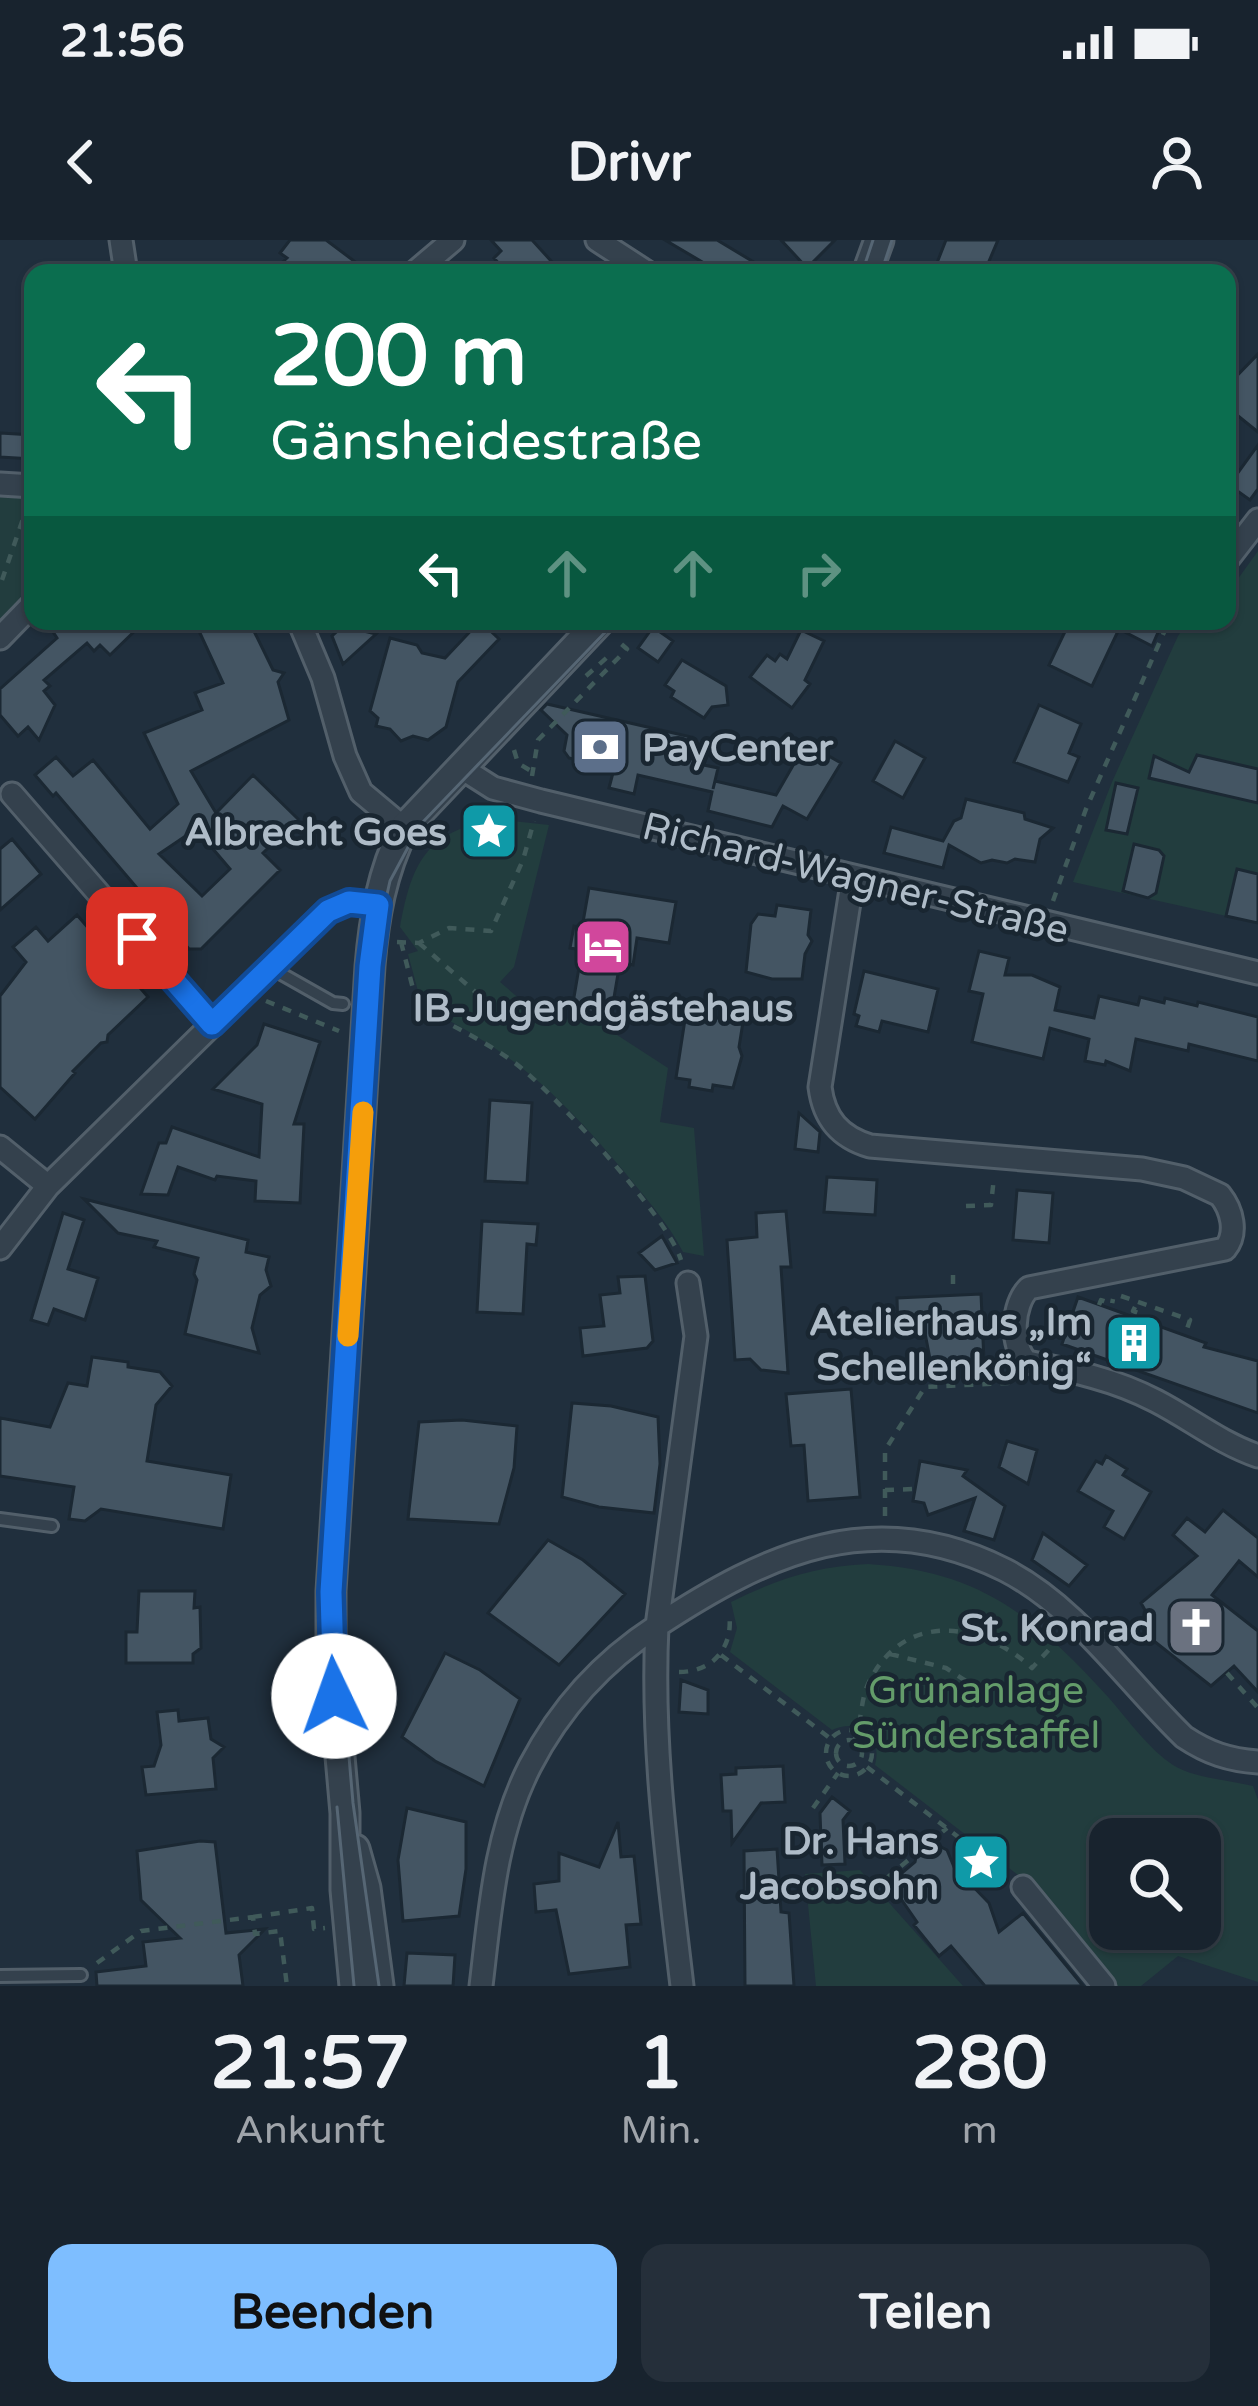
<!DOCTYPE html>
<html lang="de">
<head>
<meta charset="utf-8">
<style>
  :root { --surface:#18232e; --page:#252f3a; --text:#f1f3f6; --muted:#9fa4aa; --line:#36404a; --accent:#7ebeff }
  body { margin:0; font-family:"Varela Round",sans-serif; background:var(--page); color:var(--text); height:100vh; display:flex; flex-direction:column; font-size:45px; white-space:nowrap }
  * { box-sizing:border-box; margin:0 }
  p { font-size:39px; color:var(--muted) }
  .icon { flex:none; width:66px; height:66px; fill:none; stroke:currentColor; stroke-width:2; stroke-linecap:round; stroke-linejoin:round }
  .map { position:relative; height:1746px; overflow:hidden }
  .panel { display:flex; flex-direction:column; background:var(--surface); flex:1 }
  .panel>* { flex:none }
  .hud { position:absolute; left:24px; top:24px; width:1212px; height:366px; border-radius:24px; box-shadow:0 3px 9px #0004,0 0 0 3px var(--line); background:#0b6e4f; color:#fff; overflow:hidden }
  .buttons { position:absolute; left:1089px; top:1578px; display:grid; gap:24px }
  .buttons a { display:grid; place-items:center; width:132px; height:132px; border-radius:24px; background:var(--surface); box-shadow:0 3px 9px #0004,0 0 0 3px var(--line); font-size:60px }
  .pin { position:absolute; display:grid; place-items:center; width:102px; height:102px; color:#fff; margin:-51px; border-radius:24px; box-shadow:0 6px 18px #0006 }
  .me { position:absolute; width:132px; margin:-66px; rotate:357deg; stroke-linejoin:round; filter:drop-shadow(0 0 9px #0008) }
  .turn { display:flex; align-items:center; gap:42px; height:252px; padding:0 48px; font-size:54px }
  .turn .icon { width:156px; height:156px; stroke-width:2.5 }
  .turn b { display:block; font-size:84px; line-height:102px }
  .lanes { display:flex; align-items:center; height:114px; padding:0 48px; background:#0003; justify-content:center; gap:60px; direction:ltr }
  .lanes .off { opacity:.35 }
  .eta { display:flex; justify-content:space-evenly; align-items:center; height:204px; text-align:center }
  .eta b { font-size:72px; font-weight:700; line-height:84px }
  .cta { display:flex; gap:24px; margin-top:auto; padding:24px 48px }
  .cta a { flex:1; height:138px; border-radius:24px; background:var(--accent); color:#111; font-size:48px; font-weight:700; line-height:138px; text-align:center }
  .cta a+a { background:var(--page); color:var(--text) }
  .status { display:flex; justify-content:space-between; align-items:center; height:84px; padding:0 60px; background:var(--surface); direction:ltr }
  .status svg { height:33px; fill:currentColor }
  header { display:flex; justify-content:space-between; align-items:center; height:156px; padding:0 48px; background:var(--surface); font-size:54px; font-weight:700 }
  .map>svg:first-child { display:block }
  .green { fill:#223d3e; fill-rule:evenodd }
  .building { fill:#445563; stroke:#1b2833; stroke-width:3; fill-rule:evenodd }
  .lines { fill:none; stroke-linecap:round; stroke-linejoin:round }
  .service-casing { stroke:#525f6a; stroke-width:16 }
  .minor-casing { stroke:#525f6a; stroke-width:27 }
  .tertiary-casing { stroke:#525f6a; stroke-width:33 }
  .path { stroke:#405a5a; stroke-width:4.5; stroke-dasharray:9 9; stroke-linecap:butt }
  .service { stroke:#34414d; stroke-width:10 }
  .minor { stroke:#34414d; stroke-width:21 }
  .tertiary { stroke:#34414d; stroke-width:27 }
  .tram { stroke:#566674; stroke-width:3 }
  .route-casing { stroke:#114b97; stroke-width:30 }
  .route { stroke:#1a73e8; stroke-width:21 }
  .slow { stroke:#f59e0b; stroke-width:21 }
  .labels { text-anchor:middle; stroke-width:9; stroke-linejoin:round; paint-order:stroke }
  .poi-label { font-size:39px; font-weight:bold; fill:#afbcc8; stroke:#192631; text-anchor:end }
  .street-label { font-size:39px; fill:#afbcc8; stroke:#192631 }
  .park-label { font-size:39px; fill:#649c6a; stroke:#192631 }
</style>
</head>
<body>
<div class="status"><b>21:56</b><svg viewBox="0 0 49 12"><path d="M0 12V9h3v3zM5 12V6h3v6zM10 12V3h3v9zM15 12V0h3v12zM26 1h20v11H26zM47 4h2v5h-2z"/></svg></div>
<header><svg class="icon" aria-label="back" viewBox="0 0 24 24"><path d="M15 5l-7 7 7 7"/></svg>Drivr<svg class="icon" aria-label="person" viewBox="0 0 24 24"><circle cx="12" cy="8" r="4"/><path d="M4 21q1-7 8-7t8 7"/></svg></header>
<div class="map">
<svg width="1258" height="1746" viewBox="0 0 1258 1746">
  <rect width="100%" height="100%" fill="#202f3d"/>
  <!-- green -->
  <path class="green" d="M0 244 33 246V364L0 398Z
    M1258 311V683L1073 642 1112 542 1178 396 1188 381H1227V354Z
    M494 579 549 585 514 727 500 742 536 773 600 784 668 828 660 882 694 888 704 1016 683 1012C668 982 643 955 622 929 555 850 515 814 422 766L408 714 418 711 400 687C412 623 425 593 494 579Z
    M868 1324C982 1331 1036 1378 1109 1458 1128 1480 1149 1509 1173 1525 1193 1538 1229 1540 1253 1546L1258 1560V1742L1178 1716 1141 1746H1111L1027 1642 875 1525C883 1495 859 1478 832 1490L730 1412 737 1388 731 1362C778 1339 816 1326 868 1324ZM1110 1599H1200V1689H1110Z
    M860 1630 963 1746H816L805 1634Z"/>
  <!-- building -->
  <path class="building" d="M290 0H326L370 33H271L287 18 280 13Z
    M491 0H532L562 33H507L494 18 501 11Z
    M665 0H717L772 33H721Z
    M781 0H835L807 28Z
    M946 0H998L984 33H933Z
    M1258 114V192L1227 167V146Z
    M0 193 33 195V219L0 217Z
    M1258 205V249L1250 260 1229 245Z
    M46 381H145L110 415 100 405 94 411 87 403 44 440 50 446 44 451 55 465 39 500 28 487 18 496 0 475V449L57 398Z
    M221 381H249L273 430 284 433 278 442 289 480 191 531 216 573 253 535 298 579 263 613 280 630 201 709H189L56 553 53 556 35 535 56 517 73 536 93 520 150 589 178 564 144 493 202 470 195 453 223 443 199 391ZM196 589 230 629 202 656 159 614Z
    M480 381 499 399 458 442 446 487 428 500 413 496 401 501 390 489 376 486 378 478 370 471 390 398 417 405 422 413 445 418Z
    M1070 381H1163L1152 406 1119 389 1092 446 1049 425Z
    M343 386 376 394 343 424 332 396Z
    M653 387 673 401 658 422 638 408Z
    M801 390 824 401 805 440 810 444 792 468 750 437 767 415 775 421 780 414 787 419Z
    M682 420 726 446 728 465 712 467 704 478 671 457 674 451 665 445Z
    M547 464 691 497 687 503 708 508 704 525 718 528 713 549 715 541 776 555 806 503 841 523 807 579 783 566 772 587 708 571 712 552 638 535 634 554 609 548 614 529 569 518 564 511 567 495 541 470Z
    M1039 465 1081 484 1069 513 1079 517 1068 542 1014 522Z
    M895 501 925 518 903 558 873 541Z
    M1197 515 1258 529V563L1149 538 1154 516 1189 532Z
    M1116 543 1138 548 1127 594 1106 590Z
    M966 559 1024 573 1025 579 1053 588 1040 599 1035 622 1015 619 1007 623 992 620 981 623 949 605 943 628 884 613 891 587 943 601 954 581 961 578Z
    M12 599 41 634 0 670V609Z
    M1134 604 1159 610 1164 616 1156 653 1148 658 1123 651Z
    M1237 629 1258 634V683L1226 676Z
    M589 648 676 662 669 703 637 698 633 725 620 722 611 775 572 769 582 710 570 708 574 686 582 688Z
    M777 665 811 670 808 695 812 701 805 714 802 739H772L746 732 751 684 758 674 775 676Z
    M77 675 148 757 108 795 107 802 101 803 73 831 75 833 35 879 0 847V756L26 722 13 707 36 687 48 701Z
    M979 711 1009 718 1005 735H1032L1060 747 1055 770 1094 778 1099 756 1138 765 1140 757 1164 763 1165 758 1197 766 1198 762 1258 777V821L1189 804 1188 811 1136 799 1130 831 1106 821 1105 825 1085 821 1089 799 1050 788 1043 819 972 802 983 754 969 751Z
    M864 731 938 749 928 792 882 781 879 792 856 786 859 776 854 774Z
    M686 773 743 782 739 807 742 816 733 848 713 845 712 851 689 847 690 840 676 838Z
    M264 784 320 802 294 884H304L300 963 255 961 256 941 217 936 215 940 178 927 168 955 141 954 159 903H166L172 887 259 917 262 864 213 849 257 805Z
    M490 860 532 863 527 943 485 941Z
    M799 873 820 892 818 912 795 909Z
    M827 937 877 940 875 975 824 972Z
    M1017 950 1053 953 1049 1003 1013 1000Z
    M84 959 248 1000 246 1012 269 1017 266 1030 271 1046 260 1055 252 1088 259 1113 185 1094 197 1040 194 1034 198 1018 154 1007 157 1001 118 993Z
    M786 971 791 1027H781L788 1133 761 1130 750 1119 735 1120 727 1000 757 997 756 973Z
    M63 973 84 980 68 1029 98 1038 85 1080 54 1069 48 1085 31 1080Z
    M482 981 538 984 536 1005 527 1004 523 1074 477 1072Z
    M662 996 677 1023 655 1030 639 1013Z
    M645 1036 653 1101 647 1108 583 1116 580 1088 604 1086 600 1055 620 1053 618 1037Z
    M981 1054 984 1122 931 1124 925 1093 898 1094 897 1058Z
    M1078 1057 1206 1103 1204 1107 1258 1121V1173L1062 1104Z
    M92 1117 128 1122V1127L160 1132 172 1146 156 1165 147 1221 231 1235 223 1289 101 1269 85 1281 69 1279 74 1247 0 1236V1178L50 1187 68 1143 87 1146Z
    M851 1149 860 1257 808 1261 804 1205 791 1206 786 1154Z
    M572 1163 611 1166 658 1177 660 1224 654 1273 599 1267 562 1257Z
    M462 1180 517 1186 514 1228 499 1284 408 1279 419 1182Z
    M1007 1201 1037 1210 1028 1244 999 1227Z
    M1106 1216 1127 1229 1123 1235 1151 1252 1124 1299 1104 1287 1113 1271 1078 1251 1096 1221 1102 1224Z
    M920 1221 967 1230 963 1236 1005 1266 994 1300 964 1291 975 1258 928 1275 924 1263 913 1261Z
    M1223 1270 1258 1298V1337L1239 1321 1212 1355 1258 1391V1452L1234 1426 1211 1446 1145 1394 1154 1386 1141 1363 1197 1316 1173 1295 1187 1278 1205 1292Z
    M1043 1293 1087 1325 1069 1346 1032 1320Z
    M548 1300 583 1320 625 1354 559 1425 488 1373Z
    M139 1351H195L194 1368 200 1367 201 1408 193 1414V1423H126V1392H137Z
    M445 1413 480 1430 520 1459 484 1546 435 1521 402 1497Z
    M681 1440 708 1450V1474L679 1472Z
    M178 1470 179 1481 208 1478 211 1499 224 1507 213 1518 216 1549 146 1555 142 1527 154 1526 161 1505 157 1472Z
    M783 1526 785 1562 761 1563 732 1603 731 1571H723L721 1535 736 1534V1528Z
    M832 1557 850 1571 843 1580 845 1624 822 1625 820 1573Z
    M407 1568 466 1582V1629L459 1676 403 1681 398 1620Z
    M618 1582 621 1617 634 1616 641 1684 626 1685 630 1727 569 1734 556 1670 536 1672 534 1644 559 1641V1613L599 1627Z
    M200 1601 215 1602 226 1693 265 1689 239 1715 243 1746H97L96 1732 146 1726 143 1702 180 1698 141 1660 137 1611Z
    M937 1605 947 1610 954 1627 989 1663 999 1692 1023 1673 1083 1746H985L951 1706 939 1716 914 1685 917 1682 890 1643 915 1622 917 1613H926Z
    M777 1609 781 1672 789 1673 794 1746H745L744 1611Z
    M407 1713 455 1715 453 1746H404Z"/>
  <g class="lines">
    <defs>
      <path id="service" d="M271 728 333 763 343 764
        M0 1279 52 1286
        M0 1736 81 1735"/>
      <path id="minor" d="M121 0 126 33
        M597 0 648 33
        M414 33 453 0
        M0 244 33 246
        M1227 320 1258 280
        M299 381 323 438 345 516 361 552 404 588
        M0 398 33 364
        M460 527 493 548 541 561 1258 733
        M12 554 212 784
        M853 637 820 847C824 879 840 897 870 906L1142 929 1184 938 1220 955C1232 970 1238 993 1225 1009L1029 1048C1012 1064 1010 1106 1027 1122 1073 1131 1114 1139 1156 1161 1191 1179 1220 1203 1258 1216
        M0 907 48 946
        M0 1008 48 946 328 671 349 662 378 665
        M1023 1647 1104 1746
        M481 1746C490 1671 495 1594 530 1526 560 1468 603 1421 657 1386 768 1313 874 1264 1005 1330 1077 1367 1126 1441 1184 1497 1208 1513 1229 1520 1258 1522
        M682 1746C668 1626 651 1508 657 1386L696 1096 688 1043"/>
      <path id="tertiary" d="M867 33 879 0
        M355 1609 366 1648 379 1746
        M354 1746 345 1650V1573L331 1415V1351L370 726C374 677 382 632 404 588L600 381"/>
    </defs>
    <!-- service casing -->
    <use href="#service" class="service-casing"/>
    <!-- minor casing -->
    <use href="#minor" class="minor-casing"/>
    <!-- tertiary casing -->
    <use href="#tertiary" class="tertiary-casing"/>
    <!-- path -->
    <path class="path" d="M919 33 924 16
      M2 340 26 270
      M586 436 612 413
      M514 510 518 523 531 531
      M532 536 538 500 627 409 619 402
      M1053 661 1086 569 1169 381
      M397 702 419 703 449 688 491 691 523 620 534 581
      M401 702 418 768C451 785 485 801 515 823 553 852 668 977 681 1020
      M419 703 480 756
      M266 761 339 791
      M966 966 991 965 994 937
      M953 1035V1048
      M1121 1056 1190 1080 1185 1095
      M1099 1065 1101 1060 1112 1064 1113 1059
      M1135 1067 1133 1071 1143 1075 1142 1080
      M885 1250 915 1249
      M885 1276V1210L925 1147 1008 1143V1138
      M890 1414 946 1428 989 1456
      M721 1415 831 1499
      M679 1432C714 1432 734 1406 729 1373
      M1227 1433 1258 1468
      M826 1513a23 23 0 1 1 46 0a23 23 0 1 1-46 0Z
      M836 1513a13 13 0 1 1 26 0a13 13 0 1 1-26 0Z
      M854 1501C863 1481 859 1459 871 1438 908 1370 983 1383 1032 1428L1058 1400
      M867 1527 1004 1632
      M813 1568 838 1533
      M889 1651 882 1642 947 1588
      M253 1677 312 1668 314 1689 325 1688
      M97 1723 141 1691 253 1677 255 1694 280 1691 287 1746"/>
    <!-- service -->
    <use href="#service" class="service"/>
    <!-- minor -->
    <use href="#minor" class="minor"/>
    <!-- tertiary -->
    <use href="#tertiary" class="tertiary"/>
    <!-- tram -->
    <path class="tram" d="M862 33 873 0
      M881 33 892 0
      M337 1567 354 1746
      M379 1746 353 1563 338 1389 377 699 390 641 420 585 616 381"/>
  </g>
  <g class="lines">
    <defs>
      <path id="route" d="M137 698 212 784 328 671 349 662 378 665 370 726 331 1352 334 1456"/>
    </defs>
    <!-- route casing -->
    <use href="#route" class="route-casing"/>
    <!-- route -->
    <use href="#route" class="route"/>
    <!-- slow -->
    <path class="slow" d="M348 1096 363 872"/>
  </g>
  <!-- icons -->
  <defs>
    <symbol id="bank-square" viewBox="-11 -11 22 22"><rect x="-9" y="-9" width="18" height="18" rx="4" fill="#5c6f8a" stroke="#192631"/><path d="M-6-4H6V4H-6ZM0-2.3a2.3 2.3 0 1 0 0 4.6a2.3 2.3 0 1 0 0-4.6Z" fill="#fff"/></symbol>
    <symbol id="sight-square" viewBox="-11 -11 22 22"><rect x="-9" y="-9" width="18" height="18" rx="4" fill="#0f9aa8" stroke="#192631"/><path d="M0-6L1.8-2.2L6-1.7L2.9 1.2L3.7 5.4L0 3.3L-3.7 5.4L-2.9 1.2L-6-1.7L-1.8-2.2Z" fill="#fff"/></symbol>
    <symbol id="hotel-square" viewBox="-11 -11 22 22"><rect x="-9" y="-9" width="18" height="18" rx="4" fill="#d1479c" stroke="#192631"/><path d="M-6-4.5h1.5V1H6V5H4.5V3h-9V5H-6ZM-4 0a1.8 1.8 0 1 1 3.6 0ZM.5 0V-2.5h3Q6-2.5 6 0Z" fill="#fff"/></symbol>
    <symbol id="building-square" viewBox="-11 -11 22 22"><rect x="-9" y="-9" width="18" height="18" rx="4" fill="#0f9aa8" stroke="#192631"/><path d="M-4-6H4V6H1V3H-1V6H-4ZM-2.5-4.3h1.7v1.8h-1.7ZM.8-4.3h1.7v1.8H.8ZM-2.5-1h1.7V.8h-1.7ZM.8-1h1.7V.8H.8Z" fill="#fff"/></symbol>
    <symbol id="church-square" viewBox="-11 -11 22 22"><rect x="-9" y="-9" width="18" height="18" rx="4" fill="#6b7280" stroke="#192631"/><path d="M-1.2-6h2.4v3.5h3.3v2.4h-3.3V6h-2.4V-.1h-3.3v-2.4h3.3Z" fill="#fff"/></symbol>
  </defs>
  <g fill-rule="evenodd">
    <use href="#bank-square" x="567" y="474" width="66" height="66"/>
    <use href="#sight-square" x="456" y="558" width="66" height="66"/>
    <use href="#hotel-square" x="570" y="674" width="66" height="66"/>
    <use href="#building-square" x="1101" y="1070" width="66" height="66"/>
    <use href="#church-square" x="1163" y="1354" width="66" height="66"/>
    <use href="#sight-square" x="948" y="1589" width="66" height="66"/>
  </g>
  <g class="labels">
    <!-- poi labels -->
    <g class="poi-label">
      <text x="642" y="521" text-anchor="start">PayCenter</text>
      <text x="447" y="605">Albrecht Goes</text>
      <text x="603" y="781" text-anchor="middle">IB-Jugendgästehaus</text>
      <text x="1092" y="1095">Atelierhaus „Im<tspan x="1092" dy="45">Schellenkönig“</tspan></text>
      <text x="1154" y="1401">St. Konrad</text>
      <text x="939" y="1614">Dr. Hans<tspan x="939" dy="45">Jacobsohn</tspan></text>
    </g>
    <!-- street labels -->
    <g class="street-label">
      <text transform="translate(856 637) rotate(14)" y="14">Richard-Wagner-Straße</text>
    </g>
    <!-- park labels -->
    <g class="park-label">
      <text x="976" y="1463">Grünanlage<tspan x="976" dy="45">Sünderstaffel</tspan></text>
    </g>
  </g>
</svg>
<div class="buttons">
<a><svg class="icon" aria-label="search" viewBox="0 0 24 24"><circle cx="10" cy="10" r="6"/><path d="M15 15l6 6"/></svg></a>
</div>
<div class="pin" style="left:137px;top:698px;background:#d93025"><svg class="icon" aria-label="arrive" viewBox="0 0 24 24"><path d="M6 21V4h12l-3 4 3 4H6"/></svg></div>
<svg class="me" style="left:334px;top:1456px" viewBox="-20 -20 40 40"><circle r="19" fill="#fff"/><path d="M0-13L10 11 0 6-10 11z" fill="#1a73e8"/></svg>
<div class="hud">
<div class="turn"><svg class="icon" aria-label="left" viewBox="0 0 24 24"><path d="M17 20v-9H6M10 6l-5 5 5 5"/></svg><div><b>200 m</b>Gänsheidestraße</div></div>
<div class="lanes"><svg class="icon" aria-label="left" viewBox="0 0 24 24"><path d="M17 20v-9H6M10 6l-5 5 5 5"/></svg><svg class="icon off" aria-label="ahead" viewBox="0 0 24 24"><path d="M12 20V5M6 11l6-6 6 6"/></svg><svg class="icon off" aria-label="ahead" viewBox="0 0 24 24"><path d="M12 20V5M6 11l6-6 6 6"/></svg><svg class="icon off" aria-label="right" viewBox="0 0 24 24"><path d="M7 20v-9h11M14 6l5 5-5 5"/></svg></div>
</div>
</div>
<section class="panel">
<div class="eta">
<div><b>21:57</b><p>Ankunft</p></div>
<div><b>1</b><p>Min.</p></div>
<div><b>280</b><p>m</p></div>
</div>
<div class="cta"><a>Beenden</a><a>Teilen</a></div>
</section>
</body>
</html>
